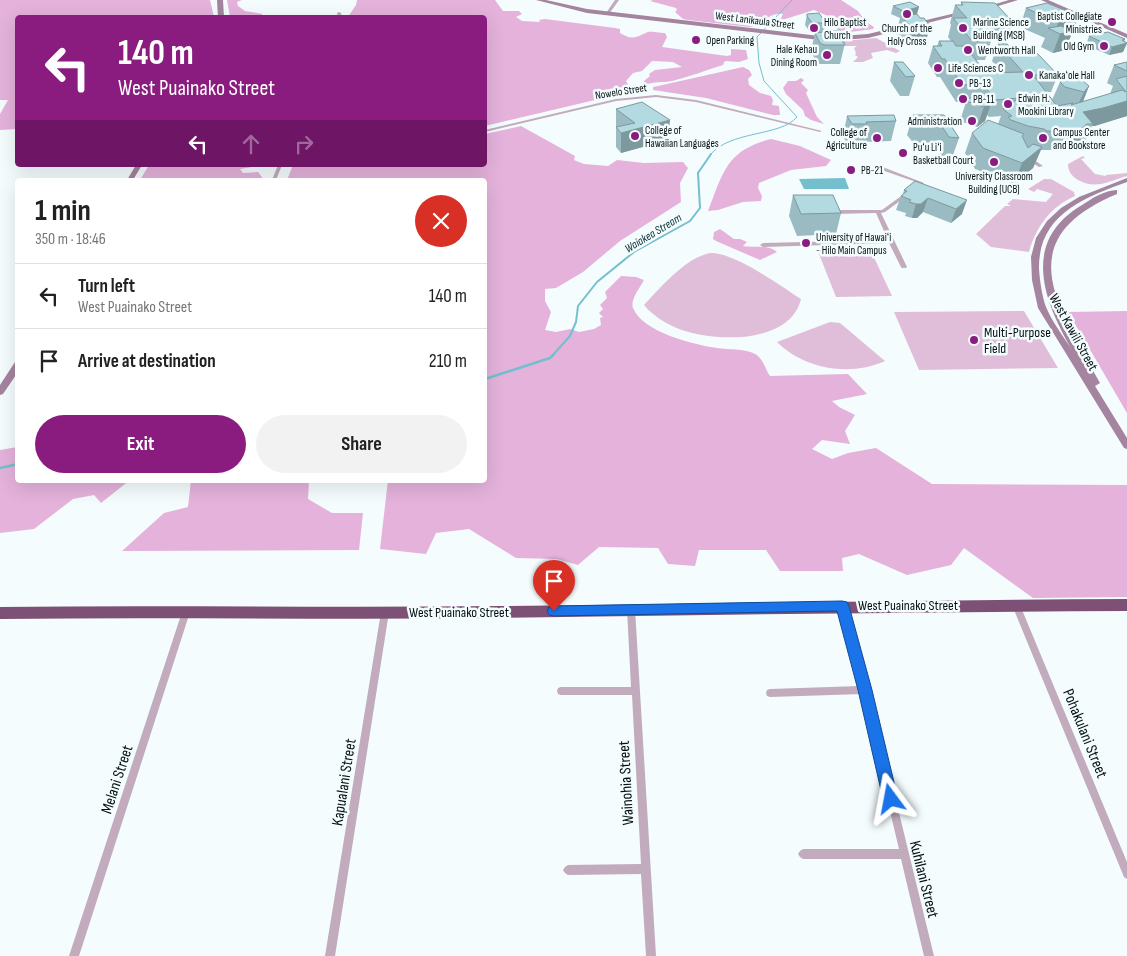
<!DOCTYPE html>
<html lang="en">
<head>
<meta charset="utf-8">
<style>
  :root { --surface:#fff; --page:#f2f2f2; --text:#222; --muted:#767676; --line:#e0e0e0; --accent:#8a1c7f }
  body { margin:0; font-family:"Sofia Sans Condensed",sans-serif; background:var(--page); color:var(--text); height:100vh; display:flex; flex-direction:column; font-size:19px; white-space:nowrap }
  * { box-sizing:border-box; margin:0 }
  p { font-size:16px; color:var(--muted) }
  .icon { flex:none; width:28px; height:28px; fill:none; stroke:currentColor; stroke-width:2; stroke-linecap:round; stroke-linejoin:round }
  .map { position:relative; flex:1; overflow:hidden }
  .details { position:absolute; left:15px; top:178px; width:472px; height:305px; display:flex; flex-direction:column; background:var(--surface); border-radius:5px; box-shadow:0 5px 20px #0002 }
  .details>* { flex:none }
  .top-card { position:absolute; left:15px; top:15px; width:472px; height:152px; border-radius:5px; box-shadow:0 5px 20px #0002; background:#8a1c7f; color:#fff; overflow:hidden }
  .pin { position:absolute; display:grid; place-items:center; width:42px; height:42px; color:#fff; margin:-51px -21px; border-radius:50% 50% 50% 0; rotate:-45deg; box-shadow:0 0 5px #0007 }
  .pin .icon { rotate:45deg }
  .me { position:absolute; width:55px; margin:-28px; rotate:347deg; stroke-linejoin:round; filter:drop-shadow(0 0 4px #0008) }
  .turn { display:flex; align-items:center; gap:18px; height:105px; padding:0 20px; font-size:22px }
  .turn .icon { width:65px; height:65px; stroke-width:2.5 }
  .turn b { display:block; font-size:35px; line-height:42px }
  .lanes { display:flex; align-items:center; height:48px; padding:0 20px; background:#0003; justify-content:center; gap:25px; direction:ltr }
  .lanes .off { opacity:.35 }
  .round { display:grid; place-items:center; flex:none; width:52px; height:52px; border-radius:26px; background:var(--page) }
  .overview { display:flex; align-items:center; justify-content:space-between; height:85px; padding:0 20px }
  h1 { font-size:30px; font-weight:700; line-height:38px }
  .action { display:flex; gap:10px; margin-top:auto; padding:10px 20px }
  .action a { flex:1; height:58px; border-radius:30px; background:var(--accent); color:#fff; font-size:20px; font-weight:700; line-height:58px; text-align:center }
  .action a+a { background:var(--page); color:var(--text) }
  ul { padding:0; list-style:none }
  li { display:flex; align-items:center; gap:15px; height:65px; padding:0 20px; border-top:1px solid var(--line) }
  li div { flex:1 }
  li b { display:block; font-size:19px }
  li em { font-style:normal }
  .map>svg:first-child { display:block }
  .green { fill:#e0bed9 }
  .forest { fill:#e4b2db }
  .water { fill:#73bfce }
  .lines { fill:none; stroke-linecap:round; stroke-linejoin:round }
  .stream-far2 { stroke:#73bfce; stroke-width:1 }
  .stream-far1 { stroke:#73bfce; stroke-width:2 }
  .stream { stroke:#73bfce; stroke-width:2.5 }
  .street { fill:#c1abbc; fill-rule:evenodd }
  .secondary { fill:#a4849e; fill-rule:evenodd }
  .highway { fill:#7d5175; fill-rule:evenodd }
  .wall { fill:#9abbc2 }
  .shaded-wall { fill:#7d999e }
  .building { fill:#b3dae1; stroke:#7d999e }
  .route { fill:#1a73e8; stroke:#114b97 }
  .poi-dot { fill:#8a1c7f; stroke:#f4fcfd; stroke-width:2 }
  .labels { text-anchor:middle; stroke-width:5; stroke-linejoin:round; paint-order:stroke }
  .far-poi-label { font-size:11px; fill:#051215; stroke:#f4fcfd; text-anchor:start }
  .far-street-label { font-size:11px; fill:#051215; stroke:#f4fcfd }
  .far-water-label { font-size:12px; font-style:italic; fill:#082f36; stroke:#f4fcfd }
  .poi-label { font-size:14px; fill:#051215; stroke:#f4fcfd; text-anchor:start }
  .street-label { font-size:14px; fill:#051215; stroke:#f4fcfd }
  .near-street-label { font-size:16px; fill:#051215; stroke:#f4fcfd }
</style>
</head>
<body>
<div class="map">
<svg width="1127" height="956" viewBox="0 0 1127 956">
  <rect width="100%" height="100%" fill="#f4fcfd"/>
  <!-- green -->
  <path class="green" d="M876 38 900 51 896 53 887 50 871 53 873 58 863 62H853L858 57 855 55 856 53 854 48 857 46H845L844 41Z
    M1083 156 1085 158 1081 159 1095 174 1106 176V175L1127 173V176C1109 181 1096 190 1078 180 1072 176 1068 172 1068 164Z
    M1044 179H1051L1074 192 1075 196C1050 207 1036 227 1029 252L991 247 976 234 1005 206H1011L1007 204 1013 199 1046 202 1053 194 1037 189 1034 192 1028 189Z
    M712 253C737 254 779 285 801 299 790 345 713 342 679 329 665 323 653 316 644 305 660 288 688 255 712 253Z
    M872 253 892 296 836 297 819 254Z
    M1024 311 1058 368 919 370 894 312Z
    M830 322 840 323 885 361C850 377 804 369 777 342Z"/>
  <!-- forest -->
  <path class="forest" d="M0 0H210L214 17 18 18 17 129 0 130V114L8 100H0Z
    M227 0H242L237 2 238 6 245 11 263 14 257 17H230Z
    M357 0H495L503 11H519L522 14 516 17 522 21 540 22 539 20 545 19 615 28 620 29V33C633 41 636 37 648 32 652 31 661 33 665 33L667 37 662 47 727 56 731 55V49L746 50 748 59 739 62 725 61 723 65C706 70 689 77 672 81 662 83 656 81 644 85V81L650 76 649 74 655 70 682 67 673 62 652 61 642 71 633 73 626 81 630 88 614 92 612 96 485 126V18L348 17 356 5Z
    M653 0H841L858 11 866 22 874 27 873 29 842 33 828 20 830 17 814 10 782 20 781 18 783 14C773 13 767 17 761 25L750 27 688 20 683 19 675 12 677 10 676 8 650 1Z
    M743 67 749 70 752 75 748 79 749 85 760 93 771 96 773 100 772 105 779 106 780 115H773L706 98 653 90V87L658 86Z
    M801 78 804 80 801 83 808 90 806 93 817 117 824 124 811 120 805 116 803 110 786 94 783 88 788 81H796Z
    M521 126 575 156 574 160 584 164 608 166 617 160 644 163 683 162 688 168 680 183 681 202 620 241 583 272 556 288 545 289V301L551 312 545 330 556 332 570 329 579 332 594 329 601 325 600 318 603 317 599 313 603 309 600 305 607 298 605 292 621 276 636 277 644 280C640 288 630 299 633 308 642 332 695 345 717 348 728 350 749 348 758 356 763 360 766 370 770 376L848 374 867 394 832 401 839 407 855 415 845 431 850 444 822 440 812 449 832 459 848 453 876 448 932 484 1127 485V597L1033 598 964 548 951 565 907 575 859 554 842 558 843 571H780L766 550H699L695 566 668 564 658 548 599 547 578 565 557 559 516 558 469 529 436 533 426 554 380 549 388 480H485V180H287L293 165H485V134Z
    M771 139 800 146 831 160 826 166 791 170 759 183 758 188 762 196 761 201 743 202 718 210 708 211C723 173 726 150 771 139Z
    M149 165H264L240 169 243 173 258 172 262 177 260 180H140Z
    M720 229 734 239H740L747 242 743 246C754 248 767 244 777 252L760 260 716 241 713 239 714 232Z
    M1127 311V413L1068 312Z
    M17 447 18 480H130L101 503 94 495 73 499 34 529 0 533V450Z
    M191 480H309L308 499 332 513H363L359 550 122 551 164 513 188 507Z"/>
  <!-- water -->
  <path class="water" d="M845 178 849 189H804L799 179Z"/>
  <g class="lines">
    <!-- stream-far2 -->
    <path class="stream-far2" d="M710 155C730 130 780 137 797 117L764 81 759 63 757 37 792 0"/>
    <!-- stream-far1 -->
    <path class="stream-far1" d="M552 356 570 336 576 322 578 306 597 282 634 252 690 221 700 208 698 173 711 154"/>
    <!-- stream -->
    <path class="stream" d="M485 379 550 358 553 355
      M0 468 18 464"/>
    <!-- street -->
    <path class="street" d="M615 0H619L609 14H607L606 13Z
      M339 12 341 13 342 18H338L337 13Z
      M656 95 696 100 822 131 820 132 696 102 656 97 616 101 485 132V130L616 99Z
      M1026 157H1030L1043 166 1039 167 1026 159Z
      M278 165H282L276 180H272Z
      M876 166H880L924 183 917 190H913V188L919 183 876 168Z
      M904 194 908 195 885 212 881 213 907 267 906 268H902L901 267 889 243 763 247 760 245 763 243 888 240 876 213 832 214 829 212 832 210H882Z
      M1016 602 1019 603 1020 605 1127 862V879L1124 877 1012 605 1013 603Z
      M842 603 845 604 846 606 869 690 934 956H924L901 859H803L800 857 798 854 800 851 803 849H899L862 694 770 697 767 696 766 693 767 690 770 689 860 686 838 606 839 604Z
      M631 606 634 607 635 609 656 956H646L641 874 568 875 565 873 563 870 565 867 568 865 641 864 632 695H561L558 694 557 691 558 688 561 687H631L627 609 628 607Z
      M186 609 189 610 190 612 79 956H69L182 612 183 610Z
      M385 609 388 610 389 612 335 956H325L381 612 382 610Z"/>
    <!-- secondary -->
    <path class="secondary" d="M217 0H223L224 18H218Z
      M536 0H546L587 9 828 37 868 34 964 11 967 13 868 38 828 41 587 13Z
      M1009 0H1018L985 10 982 8Z
      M1041 0H1048L1127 34V38Z
      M136 165H142L133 180H127Z
      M1127 178V182C1083 198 1038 215 1039 269 1040 282 1042 296 1046 307 1052 322 1064 337 1072 350 1044 301 1020 242 1082 205 1091 199 1105 190 1117 190V194C1007 240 1059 307 1100 383L1095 386 1127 438V449L1124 448 1038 308 1032 280 1031 257 1036 238 1047 221 1061 208 1079 197Z
      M18 361V372L3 394 0 395V385L15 362Z"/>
    <!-- highway -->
    <path class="highway" d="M1127 599V611C917 612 708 615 498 618 332 620 166 617 0 619V607C166 605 332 608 498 606 708 604 917 600 1127 599Z"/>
  </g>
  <!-- wall -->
  <path class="wall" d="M961 2 1013 22 1006 40H997L993 36H987L991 41 985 60H976L986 73H1002L992 61 998 44 1013 50 1058 75 1051 92H1046L1052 100 1060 82 1089 86 1083 102 1110 94 1113 86 1107 83 1114 65 1127 62V116L1092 126 1085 142H1080L1069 150H1041L1033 168 1014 184 975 169 965 153 972 133 998 124 1001 116 989 117 987 115 985 121 977 127 960 121 966 102H956L940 77H937L928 63 933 46H937L939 41H951L948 37 951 25 950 23 955 5H961Z
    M893 6 917 15 925 45 907 47 896 34 900 18 891 14Z
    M1026 8 1079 16 1065 50 1053 53 1041 47 1045 38 1020 27Z
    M807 14 826 23 824 32H810L805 25Z
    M815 33 846 39 840 64H820L816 62 811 51Z
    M1089 36 1124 41 1127 43 1123 52 1109 55 1086 45Z
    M894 62 915 76 909 96H900L890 81Z
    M616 109 668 140 621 153 616 147Z
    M913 115H944L959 138 952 158H943L934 145H915L907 135Z
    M847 116 896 121 891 141 862 142V144L847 145 843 136Z
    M915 181 962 214 951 223 923 212 917 218H912L905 216 906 213 896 210 901 196 903 194 904 190Z
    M793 195 841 213 836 234 797 236 789 216Z"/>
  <!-- shaded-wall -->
  <path class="shaded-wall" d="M919 7 917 14 901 16 903 11Z
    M1079 16 1065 50 1053 53 1060 34 1055 32 1058 23Z
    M930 26 925 45 907 47 912 28Z
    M1125 39 1123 44 1127 43 1123 52 1109 55 1112 47 1122 40Z
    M1089 86 1081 106 1075 111 1084 92Z
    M1127 93V116L1095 126H1092L1093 124H1087L1080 142 1069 150 1077 132 1083 112Z
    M992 101 985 121 977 127 984 107Z
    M670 120 668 140 621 153V133Z
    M1042 147 1033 168 1014 184 1022 163Z
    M928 198 923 212 917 218H912L916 204Z
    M967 200 962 214 951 223 956 209Z"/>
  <!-- building -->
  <path class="building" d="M910 2 919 7 903 11 893 6Z
    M961 2 995 3 1013 22H1003L999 18H972L991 41H972L953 18H967L955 5H963Z
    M1047 3 1079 16 1058 23 1026 8Z
    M819 13 826 23H812L807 16V14Z
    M917 14 920 18H924L930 26 912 28 901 16Z
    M1061 26 1072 31 1060 34 1048 28Z
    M840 30 846 39H841L845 45H824L820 43 815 33Z
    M1108 32 1125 39 1122 40 1127 43 1112 47 1089 36Z
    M939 41H953L956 46H965L986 73 1023 72 998 44H1007L1013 50 1036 52 1058 75H1033L1057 106 1073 103 1071 105 1122 90 1126 92 1116 79 1127 76V101L1103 108 1083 112 1093 124H1087L1077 132 1047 131 1044 129 1028 126 1011 120 1008 117 1012 116 1003 109 1019 98 995 100 986 88 992 84 962 85 945 59H942L933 46H942Z
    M894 62H903L915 76 906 77Z
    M1127 62V71L1114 65Z
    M1063 79 1082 80 1089 86 1084 92 1065 87 1060 82Z
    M974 95 992 101 984 107 966 101Z
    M642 102 670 120 621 133 616 127 635 123 616 109Z
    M894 115 896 121 866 122 867 124H852L847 116Z
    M913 115H944L959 138 949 137 941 125H921Z
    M988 120 1024 134 1022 136 1028 148 1033 144 1042 147 1022 163 983 148 972 133Z
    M915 181 967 200 956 209 928 198 921 204H916L909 202 911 200 901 196 907 191 904 190Z
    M793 195H833L841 213 801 214Z"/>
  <!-- route -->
  <path class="route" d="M842 601 847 602 849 606 872 690 898 799 896 804 891 807 885 804 883 799 858 690 837 611 554 616 549 615 547 611 549 607 554 606Z"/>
  <!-- markers -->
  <g class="poi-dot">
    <circle cx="907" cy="14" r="5"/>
    <circle cx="1112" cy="22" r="5"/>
    <circle cx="814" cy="28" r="5"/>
    <circle cx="963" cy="28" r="5"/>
    <circle cx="696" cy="40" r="5"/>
    <circle cx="1104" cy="46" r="5"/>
    <circle cx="968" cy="50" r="5"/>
    <circle cx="827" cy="55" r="5"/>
    <circle cx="938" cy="68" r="5"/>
    <circle cx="1029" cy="75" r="5"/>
    <circle cx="959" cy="83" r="5"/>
    <circle cx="963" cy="99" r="5"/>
    <circle cx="1008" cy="104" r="5"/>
    <circle cx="972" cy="121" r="5"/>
    <circle cx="635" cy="136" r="5"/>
    <circle cx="877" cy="138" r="5"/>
    <circle cx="1043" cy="138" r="5"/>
    <circle cx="903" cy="153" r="5"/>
    <circle cx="994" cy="162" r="5"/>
    <circle cx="851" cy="170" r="5"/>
    <circle cx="806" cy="243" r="5"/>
    <circle cx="974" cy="340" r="5"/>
  </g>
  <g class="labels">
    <!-- far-poi labels -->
    <g class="far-poi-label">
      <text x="1102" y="20" text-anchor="end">Baptist Collegiate<tspan x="1102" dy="13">Ministries</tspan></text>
      <text x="824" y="26">Hilo Baptist<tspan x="824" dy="13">Church</tspan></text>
      <text x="973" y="26">Marine Science<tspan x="973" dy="13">Building (MSB)</tspan></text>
      <text x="907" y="32" text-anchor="middle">Church of the<tspan x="907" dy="13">Holy Cross</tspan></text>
      <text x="706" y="44">Open Parking</text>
      <text x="1094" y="50" text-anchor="end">Old Gym</text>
      <text x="817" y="53" text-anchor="end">Hale Kehau<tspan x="817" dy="13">Dining Room</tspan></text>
      <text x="978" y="54">Wentworth Hall</text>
      <text x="948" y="72">Life Sciences C</text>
      <text x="1039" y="79">Kanakaʻole Hall</text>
      <text x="969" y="87">PB-13</text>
      <text x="1018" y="102">Edwin H.<tspan x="1018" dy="13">Mookini Library</tspan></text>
      <text x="973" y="103">PB-11</text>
      <text x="962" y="125" text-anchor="end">Administration</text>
      <text x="645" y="134">College of<tspan x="645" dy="13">Hawaiian Languages</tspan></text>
      <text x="867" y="136" text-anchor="end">College of<tspan x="867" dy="13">Agriculture</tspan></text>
      <text x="1053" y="136">Campus Center<tspan x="1053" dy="13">and Bookstore</tspan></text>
      <text x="913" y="151">Puʻu Liʻi<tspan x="913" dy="13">Basketball Court</tspan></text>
      <text x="861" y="174">PB-21</text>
      <text x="994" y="180" text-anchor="middle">University Classroom<tspan x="994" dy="13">Building (UCB)</tspan></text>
      <text x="816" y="241">University of Hawaiʻi<tspan x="816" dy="13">- Hilo Main Campus</tspan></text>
    </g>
    <!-- far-street labels -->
    <g class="far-street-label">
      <text transform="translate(755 20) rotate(7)" y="4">West Lanikaula Street</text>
      <text transform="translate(621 91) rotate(-9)" y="4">Nowelo Street</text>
    </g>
    <!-- far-water labels -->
    <g class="far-water-label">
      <text transform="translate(653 233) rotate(-31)" y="4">Waiakea Stream</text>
    </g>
    <!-- poi labels -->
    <g class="poi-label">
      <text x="984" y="337">Multi-Purpose<tspan x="984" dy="16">Field</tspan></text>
    </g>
    <!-- street labels -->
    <g class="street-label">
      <text transform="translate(1074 332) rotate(61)" y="5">West Kawili Street</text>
      <text x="908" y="610">West Puainako Street</text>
      <text x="459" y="617">West Puainako Street</text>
    </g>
    <!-- near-street labels -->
    <g class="near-street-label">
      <text transform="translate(1086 733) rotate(68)" y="6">Pohakulani Street</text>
      <text transform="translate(116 779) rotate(-72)" y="6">Melani Street</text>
      <text transform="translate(343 782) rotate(-81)" y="6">Kapualani Street</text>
      <text transform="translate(625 783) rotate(-93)" y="6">Wainohia Street</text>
      <text transform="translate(925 879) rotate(76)" y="6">Kuhilani Street</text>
    </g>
  </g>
</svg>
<div class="pin" style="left:554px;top:611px;background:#d93025"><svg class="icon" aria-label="arrive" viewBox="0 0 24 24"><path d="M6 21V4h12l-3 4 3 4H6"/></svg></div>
<svg class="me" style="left:891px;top:799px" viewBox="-20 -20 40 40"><path d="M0-17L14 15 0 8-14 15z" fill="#1a73e8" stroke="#fff" stroke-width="4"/></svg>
<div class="top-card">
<div class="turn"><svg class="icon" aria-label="left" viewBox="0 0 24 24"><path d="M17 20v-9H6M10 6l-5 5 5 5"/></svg><div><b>140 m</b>West Puainako Street</div></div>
<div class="lanes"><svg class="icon" aria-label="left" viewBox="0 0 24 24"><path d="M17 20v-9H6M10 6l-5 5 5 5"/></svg><svg class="icon off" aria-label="ahead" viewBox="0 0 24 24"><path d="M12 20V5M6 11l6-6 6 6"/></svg><svg class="icon off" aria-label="right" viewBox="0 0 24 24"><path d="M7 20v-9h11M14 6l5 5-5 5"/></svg></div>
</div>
<section class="details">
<div class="overview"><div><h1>1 min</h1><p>350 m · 18:46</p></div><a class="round" style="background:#d93025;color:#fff"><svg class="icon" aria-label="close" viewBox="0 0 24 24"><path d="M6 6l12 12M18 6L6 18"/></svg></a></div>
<ul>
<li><svg class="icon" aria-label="left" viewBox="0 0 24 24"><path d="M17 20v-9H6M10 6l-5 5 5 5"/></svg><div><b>Turn left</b><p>West Puainako Street</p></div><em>140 m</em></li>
<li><svg class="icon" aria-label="arrive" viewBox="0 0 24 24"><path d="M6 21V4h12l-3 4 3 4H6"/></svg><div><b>Arrive at destination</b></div><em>210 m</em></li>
</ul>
<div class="action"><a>Exit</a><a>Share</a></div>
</section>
</div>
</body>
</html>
